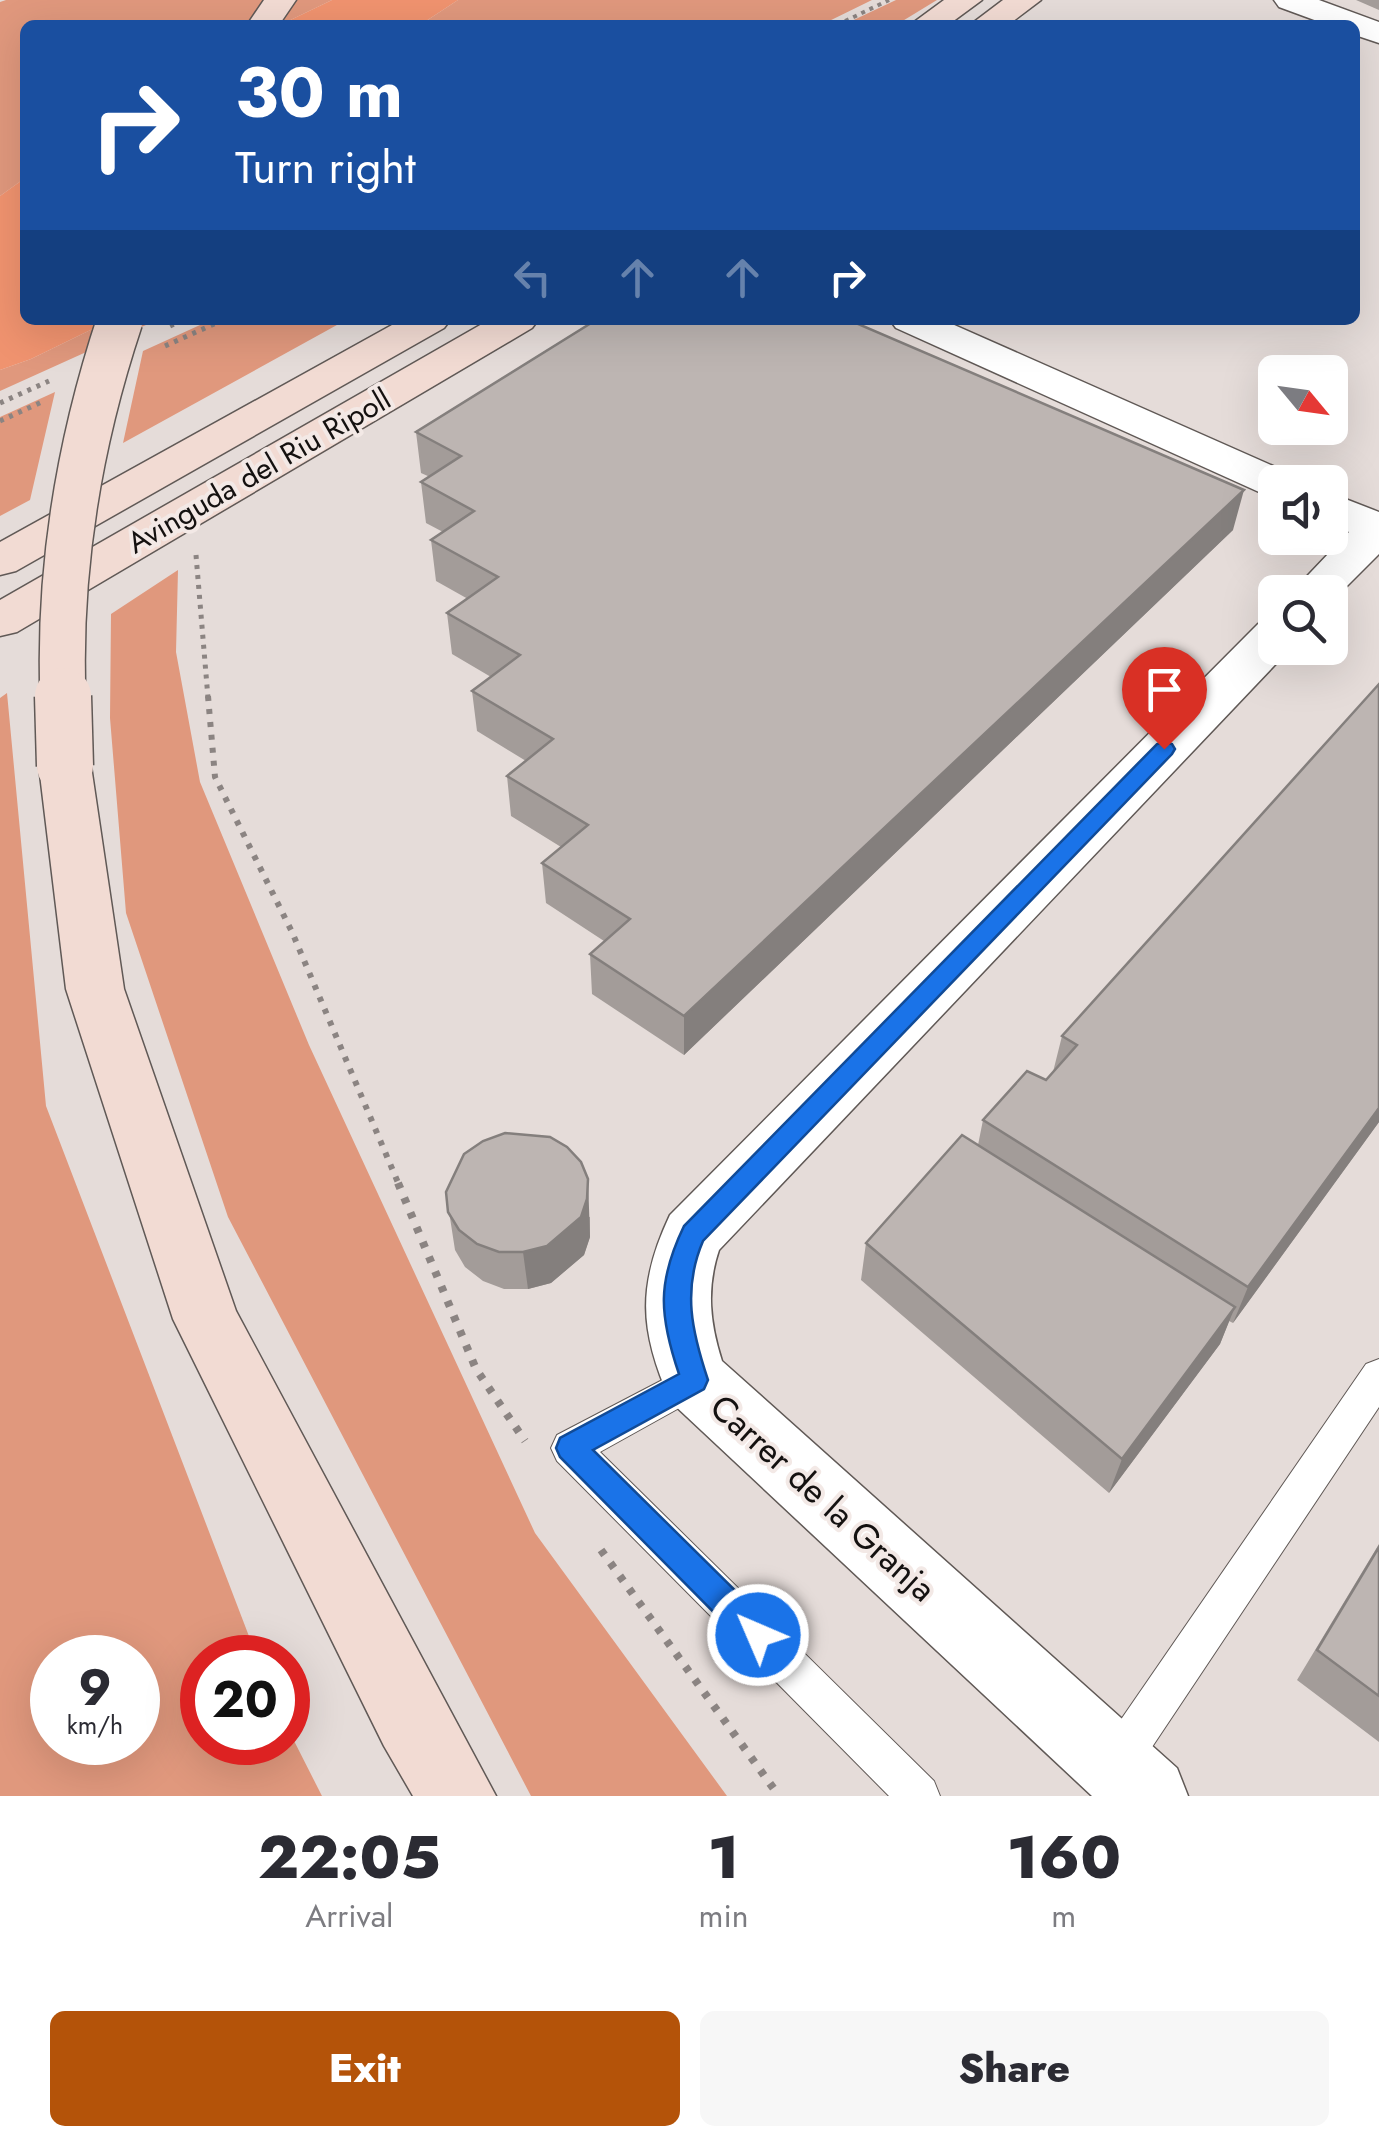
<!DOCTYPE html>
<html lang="en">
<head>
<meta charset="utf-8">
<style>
  :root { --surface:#fff; --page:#f7f7f7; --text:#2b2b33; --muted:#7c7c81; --accent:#b45309 }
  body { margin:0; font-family:Jost,sans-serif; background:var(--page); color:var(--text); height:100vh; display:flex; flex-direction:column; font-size:38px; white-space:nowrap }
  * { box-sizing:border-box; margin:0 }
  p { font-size:32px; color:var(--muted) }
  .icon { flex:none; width:55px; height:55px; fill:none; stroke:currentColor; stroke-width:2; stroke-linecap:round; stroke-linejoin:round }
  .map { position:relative; height:1796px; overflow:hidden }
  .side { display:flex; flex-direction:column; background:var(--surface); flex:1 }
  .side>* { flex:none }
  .guide { position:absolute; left:20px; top:20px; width:1340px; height:305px; border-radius:15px; box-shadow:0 10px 40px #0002; background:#1a4fa0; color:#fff; overflow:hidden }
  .needle { width:65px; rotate:119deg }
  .fabs { position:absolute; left:1258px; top:355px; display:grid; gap:20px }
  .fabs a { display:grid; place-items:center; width:90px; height:90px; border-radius:15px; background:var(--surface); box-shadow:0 10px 40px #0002; font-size:50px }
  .speed { position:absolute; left:30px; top:1635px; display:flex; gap:20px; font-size:50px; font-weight:700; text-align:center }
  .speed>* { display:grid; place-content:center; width:130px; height:130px; border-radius:50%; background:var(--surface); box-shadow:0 10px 40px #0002; line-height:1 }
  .speed small { font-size:25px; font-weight:400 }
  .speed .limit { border:15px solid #d22; background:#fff; color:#111 }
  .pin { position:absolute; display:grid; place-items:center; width:85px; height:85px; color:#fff; margin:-102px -42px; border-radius:50% 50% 50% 0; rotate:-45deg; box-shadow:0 0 10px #0007 }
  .pin .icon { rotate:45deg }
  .me { position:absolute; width:110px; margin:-55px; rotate:315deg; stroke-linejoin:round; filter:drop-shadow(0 0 8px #0008) }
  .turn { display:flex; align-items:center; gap:35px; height:210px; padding:0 50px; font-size:45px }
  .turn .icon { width:130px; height:130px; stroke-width:2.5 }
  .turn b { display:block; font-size:70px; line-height:85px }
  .lanes { display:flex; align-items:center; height:95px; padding:0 50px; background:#0003; justify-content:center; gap:50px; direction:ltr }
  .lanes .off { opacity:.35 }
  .eta { display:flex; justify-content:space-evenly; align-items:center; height:170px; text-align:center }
  .eta b { font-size:60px; font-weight:800; line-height:70px }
  .button { display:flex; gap:20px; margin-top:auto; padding:20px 50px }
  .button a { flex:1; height:115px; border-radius:15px; background:var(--accent); color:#fff; font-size:40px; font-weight:800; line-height:115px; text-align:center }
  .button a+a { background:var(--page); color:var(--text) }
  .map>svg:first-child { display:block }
  .green { fill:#e0987d; fill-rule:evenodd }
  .water { fill:#f0936f }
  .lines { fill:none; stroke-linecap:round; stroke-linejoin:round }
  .lane-casing { stroke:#605956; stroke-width:2 }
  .street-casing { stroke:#605956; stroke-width:3 }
  .secondary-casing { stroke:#605956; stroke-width:3 }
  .path-far3 { stroke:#8b8482; stroke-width:4; stroke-dasharray:4 5; stroke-linecap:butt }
  .path-far2 { stroke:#8b8482; stroke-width:5; stroke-dasharray:4 6; stroke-linecap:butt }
  .path-far1 { stroke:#8b8482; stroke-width:6; stroke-dasharray:5 8; stroke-linecap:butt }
  .path { stroke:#8b8482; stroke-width:8; stroke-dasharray:6 10; stroke-linecap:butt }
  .lane { fill:#fff; fill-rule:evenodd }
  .street { fill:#fff; fill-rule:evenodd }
  .secondary { fill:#f2dbd3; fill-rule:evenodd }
  .secondary-bridge-far1-casing { stroke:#605956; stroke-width:48; stroke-linecap:butt }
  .secondary-bridge-casing { stroke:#605956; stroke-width:59; stroke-linecap:butt }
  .secondary-bridge-far1 { stroke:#f2dbd3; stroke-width:45 }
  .secondary-bridge { stroke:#f2dbd3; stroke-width:56 }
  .wall { fill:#a39c99 }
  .shaded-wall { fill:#847f7d }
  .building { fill:#bdb5b2; stroke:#847f7d; stroke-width:2.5 }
  .route { fill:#1a73e8; stroke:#114b97; stroke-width:2.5 }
  .labels { text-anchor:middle; stroke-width:8; stroke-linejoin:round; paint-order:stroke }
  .far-street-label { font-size:30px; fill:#141110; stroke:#f3e9e6 }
  .street-label { font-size:35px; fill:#141110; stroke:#f3e9e6 }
</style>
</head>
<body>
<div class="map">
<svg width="1379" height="1796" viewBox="0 0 1379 1796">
  <rect width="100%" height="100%" fill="#e5dcd9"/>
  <!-- green -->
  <path class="green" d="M6 0H332L280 25H25V178L0 196V2Z
    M458 0H872L821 25H420Z
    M896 0H937L896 25H843Z
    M111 320H157L0 391V370L31 359Z
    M211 320H346L123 443 143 351Z
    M55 392 30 500 0 516V417Z
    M178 570 176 652 200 782 309 1045 535 1533 727 1796H531L228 1217 126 913 110 718 111 614Z
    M7 693 46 1106 257 1657 202 1658V1742H288V1729L322 1796H0V698ZM52 1658H138V1742H52Z"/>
  <!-- water -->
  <path class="water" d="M332 0H458L420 25H280Z
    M25 178V320H111L31 359 0 370V196Z"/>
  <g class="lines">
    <defs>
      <path id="lane" d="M1379 1359V1407L1130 1780 1115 1786 1100 1780 1094 1765 1100 1750 1366 1364Z
        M695 1363 708 1368 713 1380 708 1392 600 1452 934 1781 940 1796H889L557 1461 551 1448 557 1435Z"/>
      <path id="street" d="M1274 0H1319L1379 22V43L1355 35V25H1328L1279 7Z
        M890 320H943L1291 474 1297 482H1275V496L1259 492 896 328Z
        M1330 493 1379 512V554L1330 603V592H1292L1349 532 1330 524Z
        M1275 619V648H1291L719 1250C706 1289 710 1323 722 1361L1177 1768 1188 1796H1092L671 1402C639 1331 637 1285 670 1215L1258 624Z"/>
      <path id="secondary" d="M264 0H296L279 25H247Z
        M944 0H982L948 25H910Z
        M1003 0H1041L1008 25H970Z
        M401 320H450L444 328 16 571 0 575V542Z
        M489 320H538L532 328 17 632 0 636V600Z
        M65 748 83 753 91 766 124 989 236 1311 496 1796H413L384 1746 173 1319 66 989 39 766 47 753Z"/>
    </defs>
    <!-- lane casing -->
    <use href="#lane" class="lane-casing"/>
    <!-- street casing -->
    <use href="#street" class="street-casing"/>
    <!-- secondary casing -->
    <use href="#secondary" class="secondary-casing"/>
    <!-- path-far3 -->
    <path class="path-far3" d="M837 25 889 0"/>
    <!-- path-far2 -->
    <path class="path-far2" d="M170 326 182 320
      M165 346 223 320
      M0 403 49 381
      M0 421 44 401
      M196 555 208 698"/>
    <!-- path-far1 -->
    <path class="path-far1" d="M208 696 215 777 292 932 399 1185"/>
    <!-- path -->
    <path class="path" d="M398 1183 476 1369 525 1441
      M601 1550 779 1796"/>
    <!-- lane -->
    <use href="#lane" class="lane"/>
    <!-- street -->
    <use href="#street" class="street"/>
    <!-- secondary -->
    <use href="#secondary" class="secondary"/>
    <defs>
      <path id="secondary-bridge-far1" d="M63 698C58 569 79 443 120 320"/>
      <path id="secondary-bridge" d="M63 696 65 766"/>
    </defs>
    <!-- secondary-bridge-far1 casing -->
    <use href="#secondary-bridge-far1" class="secondary-bridge-far1-casing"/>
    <!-- secondary-bridge casing -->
    <use href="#secondary-bridge" class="secondary-bridge-casing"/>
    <!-- secondary-bridge-far1 -->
    <use href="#secondary-bridge-far1" class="secondary-bridge-far1"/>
    <!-- secondary-bridge -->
    <use href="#secondary-bridge" class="secondary-bridge"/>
  </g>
  <!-- wall -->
  <path class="wall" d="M1356 0H1379V10Z
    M416 432 1233 530 684 1055 592 994 590 954 604 941 546 903 542 863 561 847 511 816 507 776 526 761 477 731 472 691 491 677 452 654 447 613 468 599 436 581 431 540 443 532 426 523 421 482 430 477 421 473Z
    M1062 1036 1379 1122 1233 1323 1229 1321 1220 1344 1109 1493 861 1280 866 1243 978 1145 983 1120 1046 1080 1053 1072Z
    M446 1192 590 1217V1237L584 1255 551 1283 528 1289H504L483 1281 465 1267 455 1250Z
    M1379 1544V1742L1297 1680Z"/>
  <!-- shaded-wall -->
  <path class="shaded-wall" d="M1244 490 1233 530 684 1055V1016Z
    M1379 1108V1122L1233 1323 1248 1287Z
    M588 1179 590 1237 584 1255 551 1283 528 1289 523 1252Z
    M1235 1307 1220 1344 1109 1493 1122 1459Z"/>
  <!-- building -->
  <path class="building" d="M596 320H849L1244 490 684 1016 590 954 630 919 542 863 588 825 507 776 553 739 472 691 520 655 447 613 498 577 431 540 474 511 421 482 461 456 416 432Z
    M1379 684V1108L1248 1287 983 1120 1027 1071 1046 1080 1077 1045 1062 1036Z
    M505 1133 550 1137 567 1147 581 1162 588 1179 587 1199 581 1217 547 1246 523 1252H499L477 1244 459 1230 448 1212 446 1192 464 1154 483 1141Z
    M962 1135 1235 1307 1122 1459 866 1243Z
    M1379 1547V1696L1317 1650Z"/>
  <!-- route -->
  <path class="route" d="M1164 742 1172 744 1175 749 1172 754 703 1241C682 1290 692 1332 708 1380L704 1389 593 1450 769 1624 773 1635 769 1646 758 1651 747 1646 560 1457 556 1448 560 1438 679 1374C659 1315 657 1282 684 1226L1157 744Z"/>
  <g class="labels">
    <!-- far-street labels -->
    <g class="far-street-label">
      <text transform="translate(259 471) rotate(-30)" y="10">Avinguda del Riu Ripoll</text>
    </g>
    <!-- street labels -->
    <g class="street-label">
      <text transform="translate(823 1498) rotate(42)" y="12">Carrer de la Granja</text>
    </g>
  </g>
</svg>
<div class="fabs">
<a><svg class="needle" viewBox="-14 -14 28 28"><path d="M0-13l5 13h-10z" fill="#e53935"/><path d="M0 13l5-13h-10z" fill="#7c7c81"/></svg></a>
<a><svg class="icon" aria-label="sound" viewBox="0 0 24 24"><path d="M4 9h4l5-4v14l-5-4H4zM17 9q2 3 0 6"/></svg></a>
<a><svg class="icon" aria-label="search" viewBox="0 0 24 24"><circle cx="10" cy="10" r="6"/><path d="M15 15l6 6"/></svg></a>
</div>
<div class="speed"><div>9<small>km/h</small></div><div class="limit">20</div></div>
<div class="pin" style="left:1164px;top:749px;background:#d93025"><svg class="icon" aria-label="arrive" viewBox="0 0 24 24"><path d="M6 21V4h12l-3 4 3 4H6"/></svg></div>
<svg class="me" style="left:758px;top:1635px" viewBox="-20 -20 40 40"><circle r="17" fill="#1a73e8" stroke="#fff" stroke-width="3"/><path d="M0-11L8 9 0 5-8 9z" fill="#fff"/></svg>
<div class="guide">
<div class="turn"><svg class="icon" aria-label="right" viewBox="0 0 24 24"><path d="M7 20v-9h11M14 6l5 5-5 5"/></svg><div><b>30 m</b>Turn right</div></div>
<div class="lanes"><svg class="icon off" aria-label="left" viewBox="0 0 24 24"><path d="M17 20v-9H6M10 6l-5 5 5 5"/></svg><svg class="icon off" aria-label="ahead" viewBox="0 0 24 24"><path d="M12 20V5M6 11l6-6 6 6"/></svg><svg class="icon off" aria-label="ahead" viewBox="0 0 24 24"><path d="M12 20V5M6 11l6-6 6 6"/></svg><svg class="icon" aria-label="right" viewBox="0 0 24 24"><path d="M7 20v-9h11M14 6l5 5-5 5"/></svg></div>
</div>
</div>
<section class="side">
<div class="eta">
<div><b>22:05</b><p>Arrival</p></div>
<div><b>1</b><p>min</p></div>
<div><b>160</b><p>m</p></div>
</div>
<div class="button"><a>Exit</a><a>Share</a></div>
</section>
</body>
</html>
